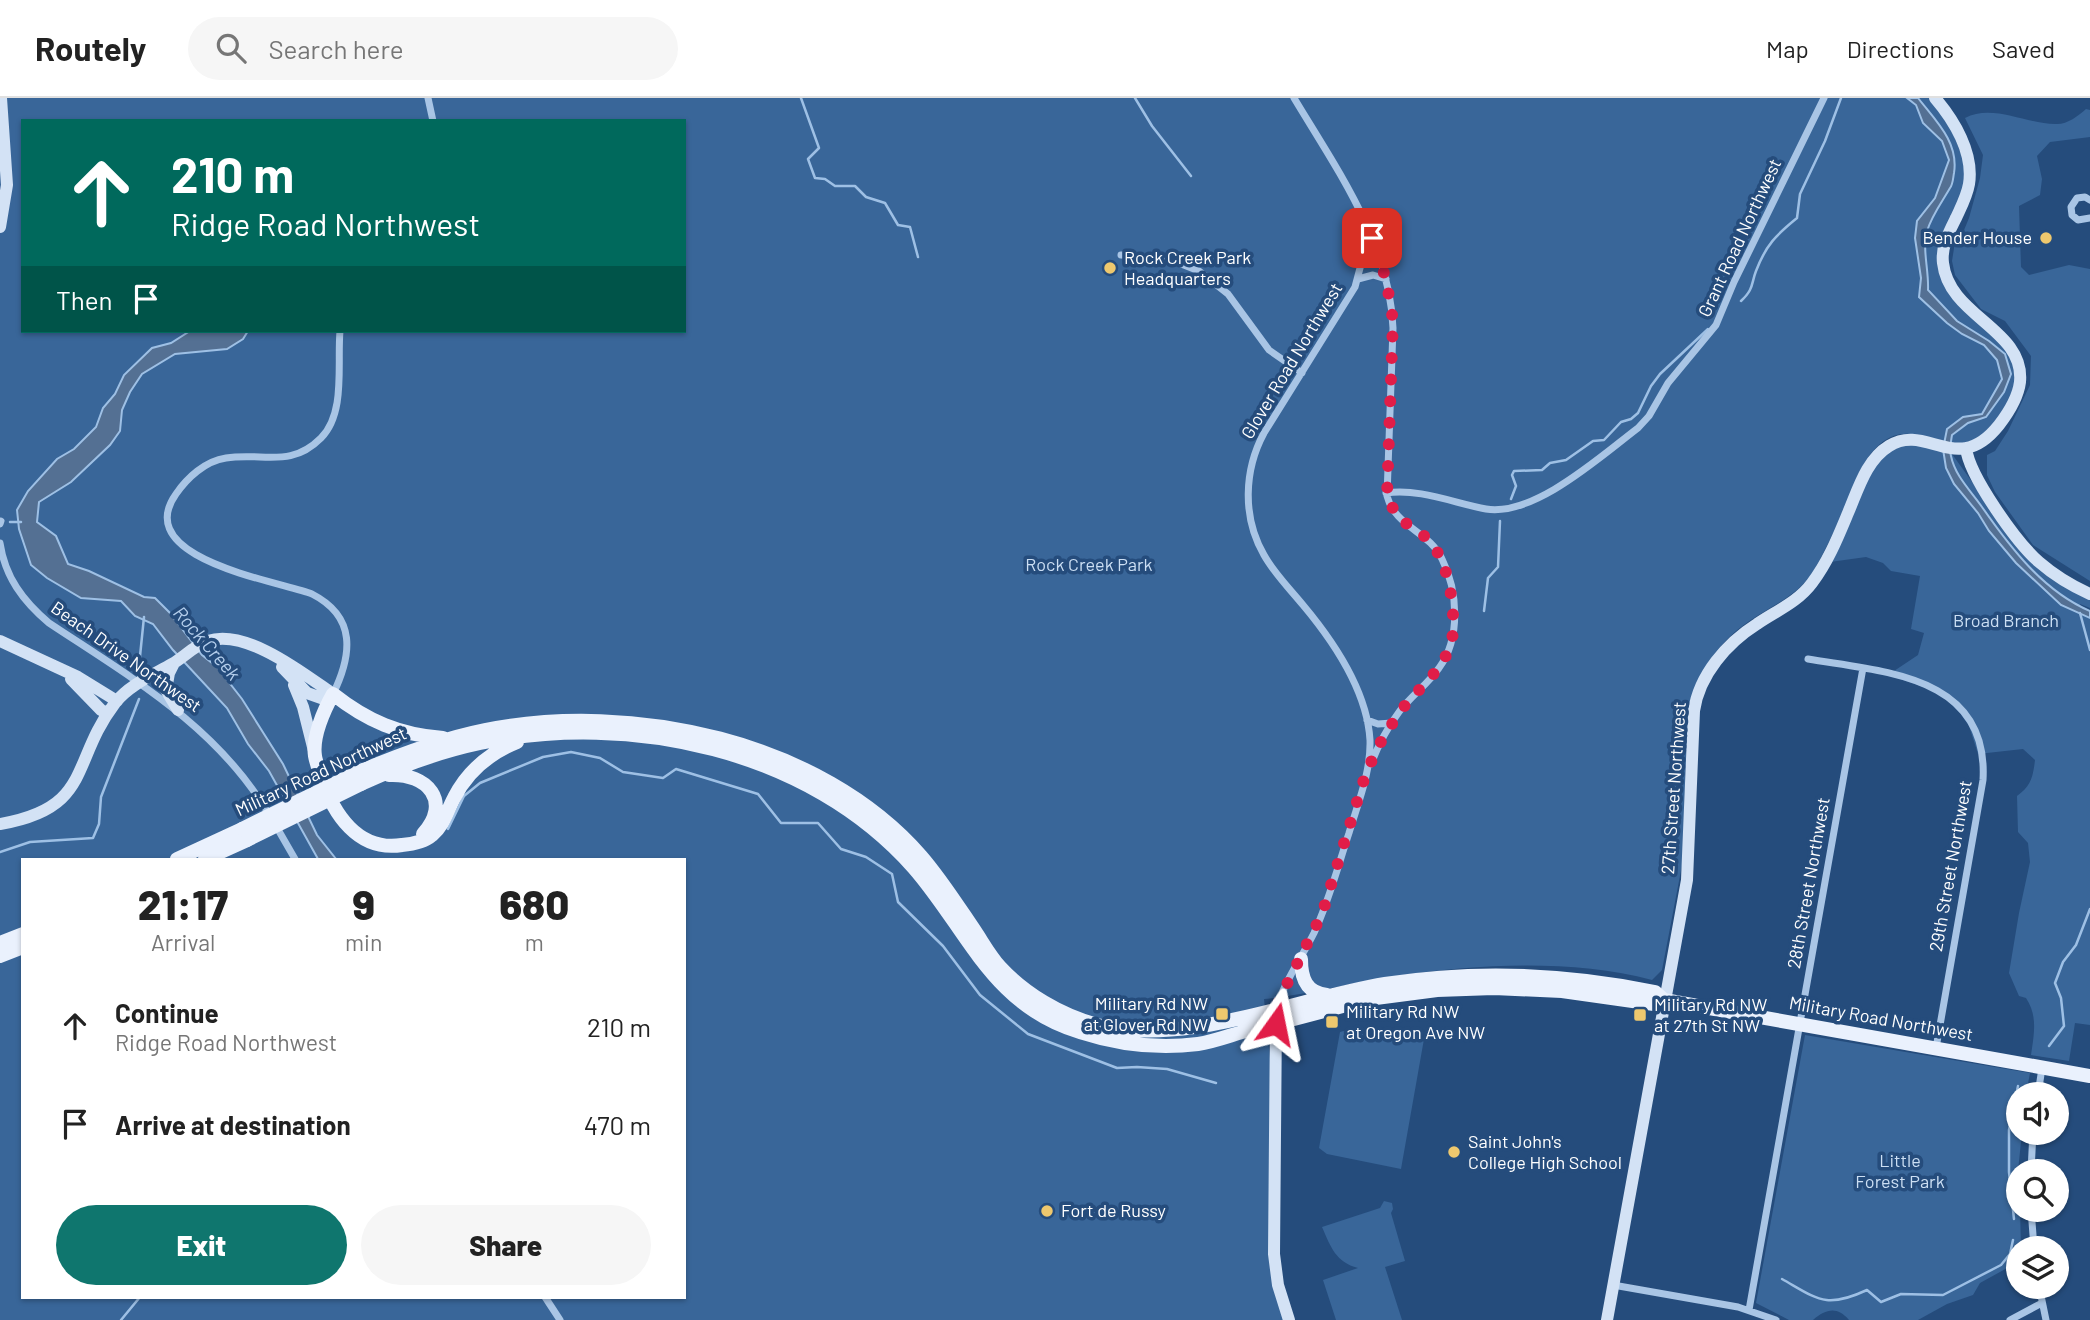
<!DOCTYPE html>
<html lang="en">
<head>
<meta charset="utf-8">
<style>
  :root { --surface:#fff; --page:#f6f6f6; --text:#222; --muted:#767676; --line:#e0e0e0; --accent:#0f766e }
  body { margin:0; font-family:Barlow,sans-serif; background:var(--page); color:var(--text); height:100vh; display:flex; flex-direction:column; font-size:26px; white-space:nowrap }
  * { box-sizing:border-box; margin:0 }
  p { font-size:23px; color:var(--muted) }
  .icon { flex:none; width:38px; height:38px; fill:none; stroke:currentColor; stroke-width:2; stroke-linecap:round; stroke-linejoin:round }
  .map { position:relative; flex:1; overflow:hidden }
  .details { position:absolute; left:21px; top:760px; width:665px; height:441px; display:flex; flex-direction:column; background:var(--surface); border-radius:0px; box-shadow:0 2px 5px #0004 }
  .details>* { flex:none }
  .top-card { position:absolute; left:21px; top:21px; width:665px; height:214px; border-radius:0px; box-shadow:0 2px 5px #0004; background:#00695c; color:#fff; overflow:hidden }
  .fabs { position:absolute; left:2006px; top:984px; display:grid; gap:14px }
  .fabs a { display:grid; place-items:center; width:63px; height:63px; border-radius:50%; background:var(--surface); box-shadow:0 2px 5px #0004; font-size:35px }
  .pin { position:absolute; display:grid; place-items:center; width:60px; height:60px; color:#fff; margin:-30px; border-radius:14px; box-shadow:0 4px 10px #0006 }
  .me { position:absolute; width:77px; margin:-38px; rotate:12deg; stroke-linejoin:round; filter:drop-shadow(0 0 5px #0008) }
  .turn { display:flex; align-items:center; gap:24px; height:147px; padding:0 35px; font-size:32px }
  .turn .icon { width:91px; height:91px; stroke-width:2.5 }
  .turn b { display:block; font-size:49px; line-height:60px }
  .then { display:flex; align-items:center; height:66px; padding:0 35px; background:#0003; gap:14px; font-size:26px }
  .eta { display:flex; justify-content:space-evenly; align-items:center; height:119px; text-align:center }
  .eta b { font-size:42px; font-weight:800; line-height:49px }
  .cta { display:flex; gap:14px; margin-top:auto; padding:14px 35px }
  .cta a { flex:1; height:80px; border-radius:42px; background:var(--accent); color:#fff; font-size:28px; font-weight:800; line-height:80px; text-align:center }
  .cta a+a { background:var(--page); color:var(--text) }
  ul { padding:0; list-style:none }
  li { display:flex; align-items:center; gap:21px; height:98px; padding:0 35px }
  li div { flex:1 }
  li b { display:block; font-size:26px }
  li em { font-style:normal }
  header { display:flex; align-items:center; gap:42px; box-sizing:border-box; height:98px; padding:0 35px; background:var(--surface); border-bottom:2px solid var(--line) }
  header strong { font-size:33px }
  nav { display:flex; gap:38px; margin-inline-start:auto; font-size:24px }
  .search { width:490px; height:63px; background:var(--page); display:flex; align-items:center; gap:18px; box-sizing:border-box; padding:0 24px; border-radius:38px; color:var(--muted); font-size:26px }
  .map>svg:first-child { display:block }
  .green { fill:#396699; fill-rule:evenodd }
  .water { fill:#547093; stroke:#9ec0e5; stroke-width:2 }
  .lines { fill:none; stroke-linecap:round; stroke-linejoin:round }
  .stream { stroke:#9ec0e5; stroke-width:2.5 }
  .street { stroke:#a9c5e5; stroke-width:7 }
  .secondary { stroke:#d3e2f5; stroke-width:12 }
  .primary { stroke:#eaf1fd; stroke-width:14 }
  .primary-bridge { stroke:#eaf1fd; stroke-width:14 }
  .route { stroke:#e11d48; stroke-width:12; stroke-dasharray:0 21.6 }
  .poi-dot { fill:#eec86e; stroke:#254c7c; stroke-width:2.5 }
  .labels { text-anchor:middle; stroke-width:7; stroke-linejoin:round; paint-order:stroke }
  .street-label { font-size:18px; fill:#fff; stroke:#254c7c }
  .poi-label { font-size:18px; fill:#fff; stroke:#254c7c; text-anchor:start }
  .park-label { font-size:18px; fill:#ccdff4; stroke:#254c7c }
  .water-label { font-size:19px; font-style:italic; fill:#b5cfed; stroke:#254c7c }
</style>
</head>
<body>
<header>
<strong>Routely</strong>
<div class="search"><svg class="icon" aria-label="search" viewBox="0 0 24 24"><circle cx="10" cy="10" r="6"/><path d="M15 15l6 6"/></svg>Search here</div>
<nav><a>Map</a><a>Directions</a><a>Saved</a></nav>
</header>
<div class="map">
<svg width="2090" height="1222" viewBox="0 0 2090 1222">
  <rect width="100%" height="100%" fill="#254c7c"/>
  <!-- green -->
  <path class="green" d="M0 0H1929L1949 24 1964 64V94L1949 122 1947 191C1966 210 2011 244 2016 270 2019 288 2008 305 1998 319 1989 331 1978 344 1961 346 1934 348 1908 322 1880 346 1861 362 1854 389 1844 411 1835 431 1825 453 1814 472 1801 494 1778 505 1757 518 1719 541 1696 575 1687 618L1683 762 1662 872 1652 882C1572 861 1478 866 1396 878 1352 884 1308 897 1264 901L1270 961 1271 1045 1285 1222H0ZM23 23H684V233H23ZM23 761H684V1199H23Z
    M2086 11 2090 12V39L2050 44 2037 58 2042 81 2040 97 2019 108 2021 169 2029 177 2069 167 2090 171V483L2033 447 1995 394 1987 377V357L1995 353 2008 333 2030 287 2031 258 2005 223 1981 211 1955 177 1952 163 1955 144 1962 137 1969 120 1980 80 1983 57 1965 20C1993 5 2028 27 2057 26 2068 26 2078 18 2086 11Z
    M1913 345 1952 356 2006 431 2090 502V510L2080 506 2083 517 2090 519V927L2075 925 2069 963 2031 957C2034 936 2038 918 2026 900L2019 898 2009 875 2019 815 2030 764 2028 745 2018 734 2017 698C2031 688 2033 679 2035 662L2023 651 1978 656 1969 628 1960 615 1939 594 1888 577 1918 557 1924 535 1911 531 1920 478 1891 473 1883 465 1866 459 1830 464 1860 389 1887 352Z
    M1358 929 1424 941 1401 1071 1327 1056 1319 1050 1340 934Z
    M1805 937 2030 975 2026 996H2018V1034H2022L2018 1073V1111H2020L2021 1150H2018V1168L2009 1169 1980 1185 1973 1197 1947 1206 1918 1222H1849C1837 1208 1826 1211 1813 1222H1789L1756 1205Z
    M1384 1103 1392 1105 1393 1111 1391 1115 1405 1163 1385 1169 1402 1222H1336L1323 1182 1358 1170C1336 1164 1331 1150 1322 1129L1380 1110Z"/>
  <!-- water -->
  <path class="water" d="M1907 0H1918C1935 22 1959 44 1954 75 1953 80 1953 86 1950 90 1942 104 1932 117 1927 133 1922 152 1929 172 1928 192L1957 223 1989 243 2005 256 2011 276 2004 294 1986 319 1968 325 1952 337C1951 343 1949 352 1951 358 1955 378 1971 393 1982 409 2010 449 2043 493 2090 513V520L2061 507 2016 465 1989 433 1978 415 1954 386 1946 370 1943 351 1947 331 1963 319 1982 316 2002 281 1997 262 1984 247 1962 236 1947 225 1919 199 1921 180 1915 140 1917 123 1935 100 1949 62 1942 43 1923 25 1916 7Z
    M190 233H248L243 241 227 251 175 256 142 276 130 294 122 312 120 333 110 347 71 384 39 404 37 424 56 438 68 466 89 473 144 499 155 500 170 515 202 557 217 569 242 601 283 666 317 737 336 761H318L269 673 248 646 227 610 173 552 153 526 135 518 121 503 81 500 47 480 31 467 19 431 17 412 28 393 57 361 74 351 96 329 103 310 115 296 124 277 152 250 171 245Z"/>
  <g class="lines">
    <!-- stream -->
    <path class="stream" d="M801 0 819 50 808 61 815 80 825 81 835 88H855L866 99 885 105 898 127 910 129 918 159
      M1135 0 1152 28 1191 78
      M1741 203C1754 191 1751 186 1756 173 1766 147 1776 137 1797 120L1800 96 1825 43 1841 0
      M1511 401 1516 388 1512 377 1514 373 1542 372 1550 365 1566 362 1593 343 1604 342 1621 324 1631 321 1638 315 1651 288 1660 276 1708 231
      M10 424H21
      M1484 513 1488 480 1498 469 1500 423
      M2080 515 2090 552
      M139 568 144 519
      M448 731 464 698 480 685 543 659 571 654 600 660 623 674 663 680 676 671 758 696 781 725H818L841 751 866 759 892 776 898 804 943 848 980 897 1028 936 1117 970 1137 969 1167 971 1216 985
      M0 754 30 744 93 740 99 726 101 699 139 601
      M2049 948 2064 928 2061 900 2055 885 2063 864 2076 847 2090 811
      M2014 1121 2009 1074V1032L2018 988
      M1782 1181C1819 1202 1826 1211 1867 1192L1881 1204 1901 1196 1943 1197 2001 1167 2010 1156 2013 1142
      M121 1222 140 1199"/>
    <!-- street -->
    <path class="street" d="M428 0 433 23
      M1294 0C1336 70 1390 145 1393 230L1387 398C1395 429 1429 433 1442 461 1458 493 1461 540 1439 570 1428 586 1411 598 1399 614 1387 630 1378 648 1371 666
      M2090 102 2085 99 2077 100 2071 109 2072 117 2078 122 2090 120
      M1121 157 1166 160 1199 173 1228 196 1269 252 1302 275
      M1358 181 1373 177 1386 181
      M1386 395C1419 390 1454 405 1486 411 1534 419 1601 358 1638 330L1649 318 1668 285 1716 227 1734 184 1824 0
      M0 426 1 423
      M0 445C5 479 23 503 49 525 132 580 218 629 270 718
      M1808 561C1884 574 1989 577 1983 682L1936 950
      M333 596C352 557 357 519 312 496 278 483 130 461 176 396 187 380 205 363 226 360 263 354 290 371 321 340 346 315 337 266 340 233
      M1367 622 1378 626 1392 625
      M276 728 295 761
      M1276 910C1284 884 1302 859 1314 835 1329 803 1338 768 1349 735 1358 705 1371 674 1370 642 1367 592 1334 544 1303 507 1289 490 1274 475 1264 457 1242 419 1244 372 1264 335L1355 189 1364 155 1362 120
      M2038 996 2042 970
      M2031 1073 2033 1034
      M2031 1111 2034 1150
      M1613 1187 1738 1209 1776 1222
      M2039 1188 2046 1222
      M545 1199 560 1222
      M1749 1212 1863 570
      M2010 1222 2042 1205"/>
    <!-- secondary -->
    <path class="secondary" d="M0 129 7 87 1 0
      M1966 350C1969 378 2017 445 2039 464 2054 477 2072 488 2090 496
      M0 543 78 579 117 603
      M174 565 169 575 166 592 178 612
      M71 581 101 612 108 615
      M294 587 303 609 314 653
      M0 726C93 710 70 664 115 605 129 587 153 577 172 566 184 559 195 547 208 543 246 530 304 576 333 596L324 601 307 595 282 569
      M1276 918 1274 1156 1278 1187 1289 1222
      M1607 1222 1687 782 1694 613C1699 577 1727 545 1757 526 1776 513 1798 504 1812 485 1828 464 1838 439 1848 415 1858 392 1866 362 1889 348 1927 324 1957 380 1999 327 2009 314 2018 300 2020 284 2025 231 1949 219 1943 165 1941 149 1949 134 1956 120 1961 109 1967 98 1969 86 1974 55 1954 22 1935 0"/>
    <!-- primary -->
    <path class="primary" d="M443 640C400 637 367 623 333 596 324 612 312 639 315 658 316 664 319 672 321 678 333 716 358 754 402 747 413 746 424 744 432 737 444 727 447 713 454 700 467 674 490 655 517 644
      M356 675C398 657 440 641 485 632 631 603 820 642 921 758 941 781 958 808 975 833 983 845 990 858 1000 869 1025 896 1060 917 1097 927 1187 949 1294 901 1385 886 1474 872 1567 876 1655 894L1664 902
      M389 677C428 675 452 704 423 736
      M361 686C400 668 438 654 480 645 630 614 809 651 914 770 968 832 992 908 1080 934 1117 946 1159 951 1198 946 1218 943 1238 934 1258 930 1295 921 1332 911 1368 901L1437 892 1494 890 1562 893 1654 906 1664 902 2090 978
      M177 761 242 731
      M205 761 247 742
      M0 845 23 836
      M0 858 23 849
      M1301 861C1301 880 1306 895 1327 897"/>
    <!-- primary-bridge -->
    <path class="primary-bridge" d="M242 731 356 675
      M247 742 361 686"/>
  </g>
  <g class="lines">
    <!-- route -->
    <path class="route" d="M1276 926 1279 902 1322 816 1366 675 1379 647 1400 613 1440 569 1449 552 1453 536V505L1443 462 1427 440 1397 419 1387 398 1393 222 1386 181 1372 140"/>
  </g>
  <!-- markers -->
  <g class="poi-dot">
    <circle cx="2046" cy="140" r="7"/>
    <circle cx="1110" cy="170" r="7"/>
    <rect x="1215" y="909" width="14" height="14" rx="3.5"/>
    <rect x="1633" y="910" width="14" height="14" rx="3.5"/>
    <rect x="1325" y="917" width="14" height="14" rx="3.5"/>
    <circle cx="1454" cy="1054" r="7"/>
    <circle cx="1047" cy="1113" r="7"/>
  </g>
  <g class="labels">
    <!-- street labels -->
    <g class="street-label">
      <text transform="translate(1740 140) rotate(-65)" y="6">Grant Road Northwest</text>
      <text transform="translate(1292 263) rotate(-59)" y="6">Glover Road Northwest</text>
      <text transform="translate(126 559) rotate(35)" y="6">Beach Drive Northwest</text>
      <text transform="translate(321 674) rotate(-25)" y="6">Military Road Northwest</text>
      <text transform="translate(1674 690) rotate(-86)" y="6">27th Street Northwest</text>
      <text transform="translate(1951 768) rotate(-80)" y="6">29th Street Northwest</text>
      <text transform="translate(1809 785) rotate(-80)" y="6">28th Street Northwest</text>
      <text transform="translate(1881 921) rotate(10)" y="6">Military Road Northwest</text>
    </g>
    <!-- poi labels -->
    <g class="poi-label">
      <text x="2032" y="146" text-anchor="end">Bender House</text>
      <text x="1124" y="166">Rock Creek Park<tspan x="1124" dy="21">Headquarters</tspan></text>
      <text x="1208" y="912" text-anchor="end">Military Rd NW<tspan x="1208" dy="21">at Glover Rd NW</tspan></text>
      <text x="1654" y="913">Military Rd NW<tspan x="1654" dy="21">at 27th St NW</tspan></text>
      <text x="1346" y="920">Military Rd NW<tspan x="1346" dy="21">at Oregon Ave NW</tspan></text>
      <text x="1468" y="1050">Saint John's<tspan x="1468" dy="21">College High School</tspan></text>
      <text x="1061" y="1119">Fort de Russy</text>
    </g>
    <!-- park labels -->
    <g class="park-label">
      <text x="1089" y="473">Rock Creek Park</text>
      <text x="2006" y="529">Broad Branch</text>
      <text x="1900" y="1069">Little<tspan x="1900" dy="21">Forest Park</tspan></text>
    </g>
    <!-- water labels -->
    <g class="water-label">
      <text transform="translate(207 545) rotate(49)" y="7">Rock Creek</text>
    </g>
  </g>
</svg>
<div class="fabs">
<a><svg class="icon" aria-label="sound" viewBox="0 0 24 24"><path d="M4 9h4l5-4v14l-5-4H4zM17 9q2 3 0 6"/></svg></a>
<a><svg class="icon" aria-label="search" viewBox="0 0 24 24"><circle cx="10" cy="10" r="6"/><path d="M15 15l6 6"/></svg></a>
<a><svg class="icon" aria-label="layers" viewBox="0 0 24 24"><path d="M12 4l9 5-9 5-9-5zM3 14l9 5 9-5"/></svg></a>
</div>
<div class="pin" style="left:1372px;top:140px;background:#d93025"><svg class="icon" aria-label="arrive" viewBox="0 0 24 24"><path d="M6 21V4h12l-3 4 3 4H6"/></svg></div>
<svg class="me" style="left:1276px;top:926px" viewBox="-20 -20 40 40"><path d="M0-17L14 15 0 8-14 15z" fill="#e11d48" stroke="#fff" stroke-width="4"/></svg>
<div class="top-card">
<div class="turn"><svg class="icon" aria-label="ahead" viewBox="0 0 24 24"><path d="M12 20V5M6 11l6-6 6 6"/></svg><div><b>210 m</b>Ridge Road Northwest</div></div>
<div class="then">Then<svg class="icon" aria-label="arrive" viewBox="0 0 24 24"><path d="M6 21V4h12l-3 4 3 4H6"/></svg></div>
</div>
<section class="details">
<div class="eta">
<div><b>21:17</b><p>Arrival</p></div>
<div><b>9</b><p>min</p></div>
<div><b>680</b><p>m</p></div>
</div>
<ul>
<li><svg class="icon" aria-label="ahead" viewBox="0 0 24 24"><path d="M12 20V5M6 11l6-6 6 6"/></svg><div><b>Continue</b><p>Ridge Road Northwest</p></div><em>210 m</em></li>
<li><svg class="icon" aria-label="arrive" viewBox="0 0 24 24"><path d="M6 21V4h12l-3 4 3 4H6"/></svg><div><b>Arrive at destination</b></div><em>470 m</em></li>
</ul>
<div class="cta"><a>Exit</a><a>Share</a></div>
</section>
</div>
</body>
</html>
